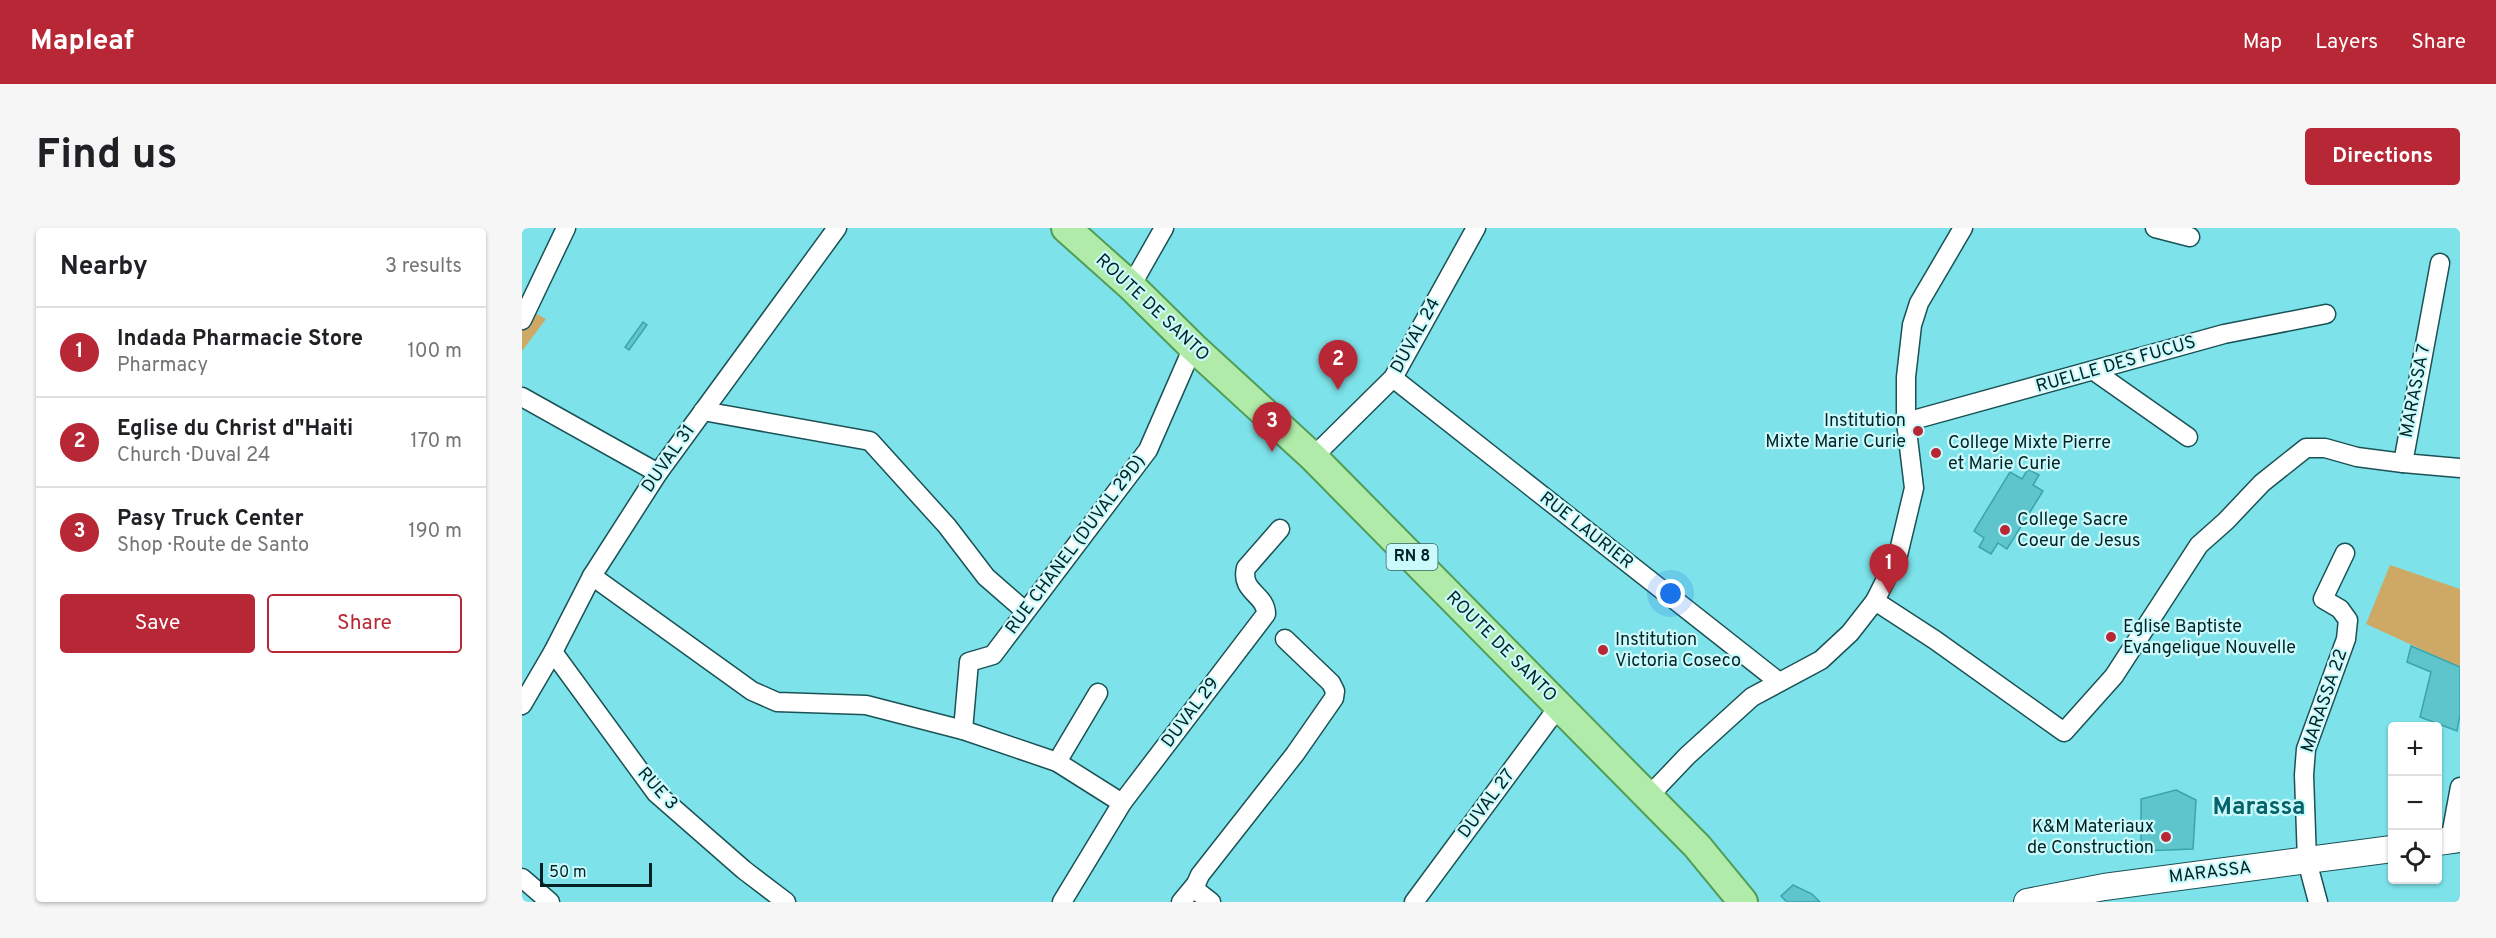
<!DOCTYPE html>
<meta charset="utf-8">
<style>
body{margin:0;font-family:Overpass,sans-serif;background:#f6f6f6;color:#202124}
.controls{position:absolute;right:18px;bottom:18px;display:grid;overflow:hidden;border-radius:6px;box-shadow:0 2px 4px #0004}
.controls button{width:54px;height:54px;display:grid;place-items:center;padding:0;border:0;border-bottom:2px solid #e0e0e0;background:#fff;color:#202124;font:30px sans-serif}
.scale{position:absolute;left:18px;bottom:15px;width:112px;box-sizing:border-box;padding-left:6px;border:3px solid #022325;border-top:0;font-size:16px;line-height:21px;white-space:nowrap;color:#022325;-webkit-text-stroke:4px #cbfafd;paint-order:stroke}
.you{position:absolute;left:1149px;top:366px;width:21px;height:21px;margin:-15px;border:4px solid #fff;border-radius:50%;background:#1a73e8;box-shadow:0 0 0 9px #1a73e833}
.badge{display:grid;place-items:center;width:39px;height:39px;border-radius:50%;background:#b82735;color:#fff;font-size:20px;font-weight:700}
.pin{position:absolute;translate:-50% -50px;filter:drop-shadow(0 2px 3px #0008)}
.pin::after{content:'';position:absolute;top:32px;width:21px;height:18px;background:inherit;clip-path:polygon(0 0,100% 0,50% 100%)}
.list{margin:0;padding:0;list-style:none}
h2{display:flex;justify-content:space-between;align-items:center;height:78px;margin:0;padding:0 24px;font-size:26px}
h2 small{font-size:20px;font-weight:400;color:#757577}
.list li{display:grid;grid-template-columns:39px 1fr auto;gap:18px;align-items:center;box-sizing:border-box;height:90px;padding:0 24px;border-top:2px solid #e0e0e0}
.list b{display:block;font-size:22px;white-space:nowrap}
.list p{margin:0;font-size:20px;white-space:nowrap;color:#757577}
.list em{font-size:20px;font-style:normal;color:#757577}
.actions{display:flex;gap:12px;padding:18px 24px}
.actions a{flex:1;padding:14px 0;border:2px solid #b82735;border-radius:6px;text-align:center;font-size:21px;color:#b82735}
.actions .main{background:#b82735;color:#fff}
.icon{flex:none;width:33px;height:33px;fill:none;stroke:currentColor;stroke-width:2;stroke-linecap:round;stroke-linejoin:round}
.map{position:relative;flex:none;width:1938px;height:674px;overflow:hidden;border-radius:6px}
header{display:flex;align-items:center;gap:36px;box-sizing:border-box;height:84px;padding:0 30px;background:#b82735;color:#fff}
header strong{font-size:28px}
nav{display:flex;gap:33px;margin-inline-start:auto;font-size:21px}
.intro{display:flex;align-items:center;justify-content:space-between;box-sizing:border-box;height:144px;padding:0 36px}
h1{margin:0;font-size:42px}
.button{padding:15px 27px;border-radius:6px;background:#b82735;color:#fff;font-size:21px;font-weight:700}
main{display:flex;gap:36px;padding:0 36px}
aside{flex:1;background:#fff;border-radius:6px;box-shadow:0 2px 4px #0004}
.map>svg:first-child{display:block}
.green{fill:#cea965}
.building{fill:#5fc5cd;stroke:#3aa4ac;stroke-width:1.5}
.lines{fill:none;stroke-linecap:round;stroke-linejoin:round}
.minor-casing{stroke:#1a5256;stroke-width:21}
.secondary-casing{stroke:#1a5256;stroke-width:28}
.primary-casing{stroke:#519d56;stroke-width:32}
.minor{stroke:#fff;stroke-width:18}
.secondary{stroke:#fff;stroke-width:26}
.primary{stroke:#b0eba9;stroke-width:28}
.poi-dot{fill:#b82735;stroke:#cbfafd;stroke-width:2}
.labels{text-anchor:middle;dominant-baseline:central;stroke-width:4.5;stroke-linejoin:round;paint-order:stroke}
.shield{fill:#cbfafd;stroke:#3e6466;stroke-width:1.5}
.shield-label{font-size:16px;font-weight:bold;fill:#022325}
.street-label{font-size:18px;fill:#022325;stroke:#cbfafd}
.poi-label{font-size:18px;fill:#022325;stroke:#cbfafd;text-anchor:start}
.district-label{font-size:24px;font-weight:bold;fill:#046369;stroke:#cbfafd}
</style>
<header>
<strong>Mapleaf</strong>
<nav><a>Map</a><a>Layers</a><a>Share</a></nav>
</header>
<div class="intro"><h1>Find us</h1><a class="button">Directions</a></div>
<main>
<aside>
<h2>Nearby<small>3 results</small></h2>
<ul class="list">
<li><span class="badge">1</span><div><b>Indada Pharmacie Store</b><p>Pharmacy</p></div><em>100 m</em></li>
<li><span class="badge">2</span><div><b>Eglise du Christ d&quot;Haiti</b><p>Church · Duval 24</p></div><em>170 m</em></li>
<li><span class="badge">3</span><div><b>Pasy Truck Center</b><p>Shop · Route de Santo</p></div><em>190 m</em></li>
</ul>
<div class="actions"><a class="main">Save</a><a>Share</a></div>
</aside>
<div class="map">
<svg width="1938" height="674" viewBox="0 0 1938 674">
<rect width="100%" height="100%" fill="#7de2e9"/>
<!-- green -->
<g class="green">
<path d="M9,83l15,8 -24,32v-23z"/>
<path d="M1868,337l70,24v78l-94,-43z"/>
</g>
<!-- building -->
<g class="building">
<path d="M121,94l4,3 -18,25 -4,-3z"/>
<path d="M1506,241l11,6 -6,10 10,6 -36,58 -9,-6 -7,11 -12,-7 5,-9 -10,-7 36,-59 12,7z"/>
<path d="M1889,418l49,21v48l-3,16 -37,-14 11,-45 -24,-10z"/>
<path d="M1654,562l20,10 -3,49 -52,2v-52z"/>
<path d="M1271,657l19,9 8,8h-33l-6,-6z"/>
</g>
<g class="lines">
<defs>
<g id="minor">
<path d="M1633,0l35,9"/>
<path d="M1918,35l-37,200 57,5"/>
<path d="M609,58l33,-58"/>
<path d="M0,92l44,-92"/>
<path d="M1572,143l94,66"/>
<path d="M871,150l386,304"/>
<path d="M0,169l136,76"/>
<path d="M181,183l167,30 77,85 39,51 39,34"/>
<path d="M1384,194l318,-88 102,-20"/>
<path d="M791,229l80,-79 83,-150"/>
<path d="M70,348l160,115 25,11 89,3 97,25 94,32 65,41"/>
<path d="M1353,373l60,39 129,92 50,-56 85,-131 27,-24 36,-38 44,-35h19l32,9 46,6"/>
<path d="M31,424l103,141 88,77 42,32"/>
<path d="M0,477l31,-53 39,-76 66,-103 179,-245"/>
<path d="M441,502l6,-68 24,-7 155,-205 45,-103"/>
<path d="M535,534l41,-69"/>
<path d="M1126,569l39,-41 65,-59 69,-37 29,-27 25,-32 23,-46 16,-67 -8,-66v-45l6,-52 7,-22 44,-75"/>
<path d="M1928,613l10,-54"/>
<path d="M0,650l28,24"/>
<path d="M540,674l60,-99 144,-189c0,-20 -26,-22 -20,-46l34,-39"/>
<path d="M659,674l15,-18"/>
<path d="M689,674l-14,-11 -1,-7 4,-9 95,-121 39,-56 1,-7 -4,-8 -46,-44"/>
<path d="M892,674l145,-196"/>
<path d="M1796,674l-11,-41 -3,-86 2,-26 40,-110 2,-19 -8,-11 -17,-10 22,-46"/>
</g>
<g id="secondary">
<path d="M1916,614l22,-3"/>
<path d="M1505,674l77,-15 288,-38"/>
</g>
<path id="primary" d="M544,0l65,58 62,61 120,110 384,389 46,56"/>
</defs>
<!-- minor casing -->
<use href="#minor" class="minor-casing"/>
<!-- secondary casing -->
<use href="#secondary" class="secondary-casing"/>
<!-- primary casing -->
<use href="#primary" class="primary-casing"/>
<!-- minor -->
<use href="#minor" class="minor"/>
<!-- secondary -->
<use href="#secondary" class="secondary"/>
<!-- primary -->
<use href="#primary" class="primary"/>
</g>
<!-- markers -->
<g class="poi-dot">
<circle cx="1396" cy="203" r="6"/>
<circle cx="1414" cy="225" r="6"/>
<circle cx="1483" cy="302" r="6"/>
<circle cx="1589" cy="409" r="6"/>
<circle cx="1081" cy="422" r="6"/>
<circle cx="1644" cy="609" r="6"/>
</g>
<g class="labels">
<!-- shield labels -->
<rect class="shield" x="864.5" y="316" width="51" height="26" rx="4.5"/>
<g class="shield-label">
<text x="890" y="329">RN 8</text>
</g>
<!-- street labels -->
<g class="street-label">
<text transform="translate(630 80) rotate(43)">ROUTE DE SANTO</text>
<text transform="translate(894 108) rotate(-61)">DUVAL 24</text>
<text transform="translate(1594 137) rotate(-16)">RUELLE DES FUCUS</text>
<text transform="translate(1894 163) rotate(-79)">MARASSA 7</text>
<text transform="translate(147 231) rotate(-55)">DUVAL 31</text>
<text transform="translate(1064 303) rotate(38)">RUE LAURIER</text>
<text transform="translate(554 317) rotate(-53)">RUE CHANEL (DUVAL 29D)</text>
<text transform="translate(979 419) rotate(45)">ROUTE DE SANTO</text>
<text transform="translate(1803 473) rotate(-71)">MARASSA 22</text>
<text transform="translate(669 485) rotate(-53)">DUVAL 29</text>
<text transform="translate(135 561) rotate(48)">RUE 3</text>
<text transform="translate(965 576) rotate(-53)">DUVAL 27</text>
<text transform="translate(1688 645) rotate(-7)">MARASSA</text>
</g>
<!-- poi labels -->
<g class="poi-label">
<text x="1384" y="193" text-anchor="end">Institution<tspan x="1384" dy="21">Mixte Marie Curie</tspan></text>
<text x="1426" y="215">College Mixte Pierre<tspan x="1426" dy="21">et Marie Curie</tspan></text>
<text x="1495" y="292">College Sacre<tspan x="1495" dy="21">Coeur de Jesus</tspan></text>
<text x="1601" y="399">Eglise Baptiste<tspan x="1601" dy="21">Evangelique Nouvelle</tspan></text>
<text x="1093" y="412">Institution<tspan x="1093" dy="21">Victoria Coseco</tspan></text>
<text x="1632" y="599" text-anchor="end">K&amp;M Materiaux<tspan x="1632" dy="21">de Construction</tspan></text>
</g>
<!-- district labels -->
<g class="district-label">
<text x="1737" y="580">Marassa</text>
</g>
</g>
</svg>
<div class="controls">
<button>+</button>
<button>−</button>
<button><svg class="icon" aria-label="locate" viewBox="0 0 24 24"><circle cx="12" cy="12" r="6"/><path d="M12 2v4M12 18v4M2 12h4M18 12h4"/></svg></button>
</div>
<div class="scale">50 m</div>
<div class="you"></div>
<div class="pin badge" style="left:1367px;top:366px">1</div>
<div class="pin badge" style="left:816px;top:162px">2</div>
<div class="pin badge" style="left:750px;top:224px">3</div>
</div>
</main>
